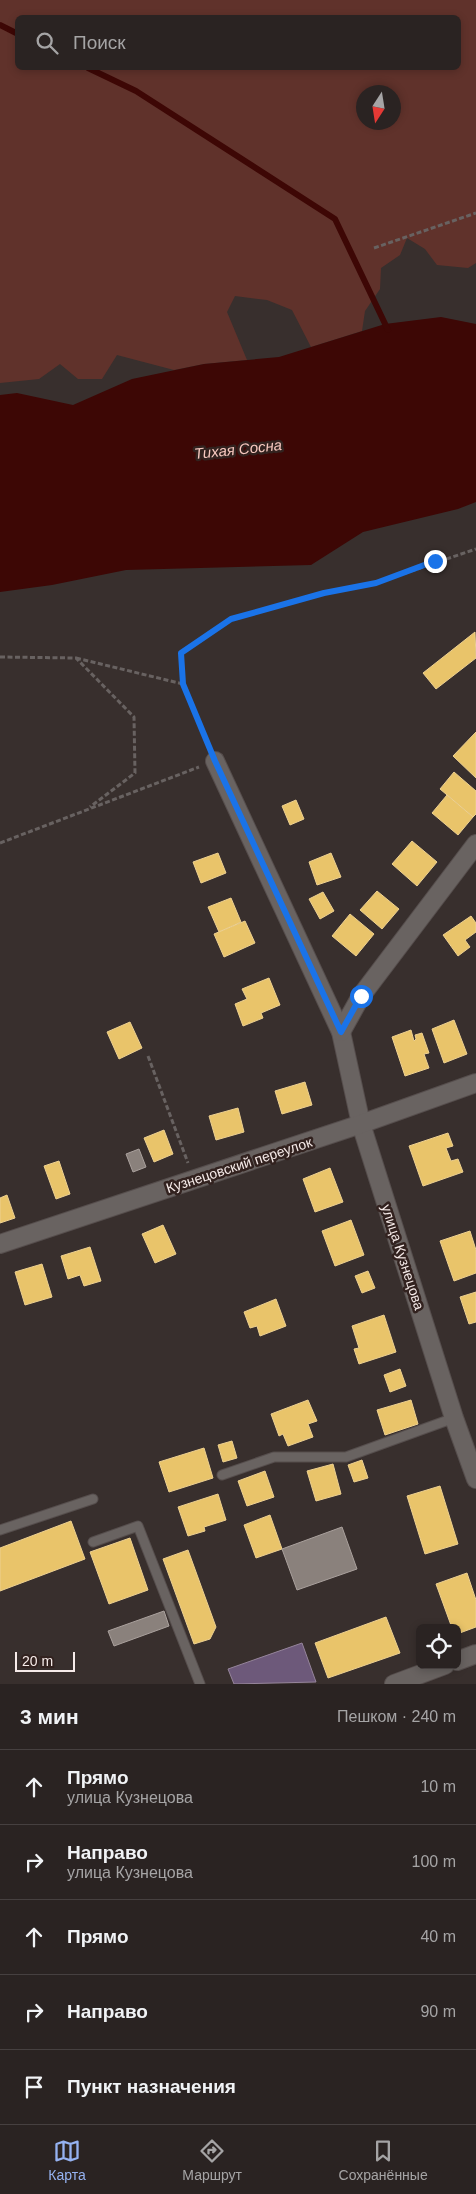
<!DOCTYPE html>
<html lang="ru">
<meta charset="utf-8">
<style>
body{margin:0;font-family:Helvetica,sans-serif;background:#322b2a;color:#f1f3f6}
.controls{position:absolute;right:15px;bottom:15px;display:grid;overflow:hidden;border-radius:8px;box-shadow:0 2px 8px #0003}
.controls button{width:45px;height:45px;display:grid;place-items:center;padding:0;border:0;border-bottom:1px solid #464040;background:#2a2322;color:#f1f3f6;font:25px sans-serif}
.compass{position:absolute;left:356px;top:85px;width:45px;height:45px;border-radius:50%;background:#2a2322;box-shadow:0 2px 8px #0003;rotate:192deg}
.scale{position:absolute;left:15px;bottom:12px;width:60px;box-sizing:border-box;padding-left:5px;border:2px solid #f6ebe9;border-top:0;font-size:14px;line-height:18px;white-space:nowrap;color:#f6ebe9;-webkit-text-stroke:4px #32221f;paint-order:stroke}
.stop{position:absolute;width:15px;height:15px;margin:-11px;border:4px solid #1a73e8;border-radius:50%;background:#fff}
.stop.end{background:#1a73e8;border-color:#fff;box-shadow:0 1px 5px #0008}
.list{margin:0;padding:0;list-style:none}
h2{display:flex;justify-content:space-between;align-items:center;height:65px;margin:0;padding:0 20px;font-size:21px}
h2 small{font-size:16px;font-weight:400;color:#a5a4a5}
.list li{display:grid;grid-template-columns:32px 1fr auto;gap:15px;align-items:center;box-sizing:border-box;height:75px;padding:0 20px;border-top:1px solid #464040}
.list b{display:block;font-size:19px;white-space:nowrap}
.list p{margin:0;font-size:16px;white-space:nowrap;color:#a5a4a5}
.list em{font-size:16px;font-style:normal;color:#a5a4a5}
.icon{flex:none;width:28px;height:28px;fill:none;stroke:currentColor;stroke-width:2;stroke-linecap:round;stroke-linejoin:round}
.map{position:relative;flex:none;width:476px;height:1684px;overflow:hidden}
.search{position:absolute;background:#2a2322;box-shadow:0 2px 8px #0003;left:15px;right:15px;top:15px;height:55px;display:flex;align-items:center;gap:12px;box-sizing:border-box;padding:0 18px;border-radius:8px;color:#a5a4a5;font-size:19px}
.sheet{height:440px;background:#2a2322}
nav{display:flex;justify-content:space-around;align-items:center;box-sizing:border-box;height:70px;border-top:1px solid #464040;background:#2a2322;font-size:14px;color:#a5a4a5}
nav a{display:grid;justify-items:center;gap:2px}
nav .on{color:#95b2f1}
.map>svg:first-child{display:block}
.green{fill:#60322b;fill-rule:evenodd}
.water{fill:#3d0705}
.homes{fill:#e9c46a;stroke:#edd090}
.offices{fill:#6d597a;stroke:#96859b}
.industry{fill:#8a817c;stroke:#aaa19d}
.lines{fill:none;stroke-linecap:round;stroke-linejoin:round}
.stream{stroke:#3d0705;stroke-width:6}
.service-casing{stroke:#564e4d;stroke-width:11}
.minor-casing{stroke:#564e4d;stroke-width:20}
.path{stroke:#686261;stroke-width:3;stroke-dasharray:5 2.5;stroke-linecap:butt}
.service{stroke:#696361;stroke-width:9}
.minor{stroke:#696361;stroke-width:18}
.route{stroke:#1a73e8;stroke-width:6}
.labels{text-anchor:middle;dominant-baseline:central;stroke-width:5;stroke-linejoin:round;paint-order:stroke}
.street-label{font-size:14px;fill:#f6ebe9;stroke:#32221f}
.water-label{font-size:15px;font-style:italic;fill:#f7c8bf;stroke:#32221f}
</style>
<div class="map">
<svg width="476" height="1684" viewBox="0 0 476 1684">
<rect width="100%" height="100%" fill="#382f2d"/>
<!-- green -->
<path class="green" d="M0,0h476v263l-8,5 -31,-3 -12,-16 -18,-11 -7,17 -19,13 -1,21 -15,22 -3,20 -51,16 -19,-37 -25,-10 -32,-4 -8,16 20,48 -43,4 -30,6 -57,-15 -15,24h-24l-18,-15 -21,15 -39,4zM18,18h440v50h-440zM364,92h30v30h-30z"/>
<!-- water -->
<path class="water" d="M441,317l35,7v178l-18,7 -95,23 -52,33 -185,5 -74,15 -52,7v-197l17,-2 56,12 59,-26 72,-15 75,-7 106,-33z"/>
<!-- homes -->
<g class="homes">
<path d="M475,632l1,26 -40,31 -13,-16z"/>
<path d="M476,732v46l-23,-22z"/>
<path d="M454,772l22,19v23l-3,3 -33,-28z"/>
<path d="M447,795l26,22 -15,18 -26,-22z"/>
<path d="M296,800l8,19 -14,6 -8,-19z"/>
<path d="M412,841l25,21 -20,24 -25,-22z"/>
<path d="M218,853l8,20 -25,10 -8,-21z"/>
<path d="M331,853l10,24 -24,8 -8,-23z"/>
<path d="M377,891l22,18 -17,20 -22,-19z"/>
<path d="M323,892l11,19 -14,8 -11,-20z"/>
<path d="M231,898l10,24 -22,10 -11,-25z"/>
<path d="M350,914l24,20 -18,22 -24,-20z"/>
<path d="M471,916l5,7v9l-11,8 5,7 -12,9 -15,-21z"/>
<path d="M245,921l10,22 -31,14 -10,-23z"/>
<path d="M269,978l11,27 -19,8 2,5 -20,8 -8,-22 12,-5 -5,-10z"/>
<path d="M454,1020l13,34 -23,9 -12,-34z"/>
<path d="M130,1022l12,26 -23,11 -12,-27z"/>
<path d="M411,1030l3,11 2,-2 -1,-4 7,-2 7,20 -5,1 5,14 -24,8 -13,-39z"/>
<path d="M305,1082l7,23 -30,9 -7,-23z"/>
<path d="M238,1108l6,24 -28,8 -7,-24z"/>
<path d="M164,1130l9,24 -19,8 -10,-24z"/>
<path d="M448,1133l5,13 -7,2 5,13 7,-2 5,13 -40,14 -14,-40z"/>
<path d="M59,1161l11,33 -14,5 -12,-33z"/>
<path d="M330,1168l13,34 -28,10 -12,-33z"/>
<path d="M7,1195l8,23 -15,5v-25z"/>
<path d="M351,1220l13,35 -29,11 -13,-35z"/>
<path d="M163,1225l13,29 -21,9 -13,-29z"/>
<path d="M470,1231l6,19v23l-22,8 -14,-40z"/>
<path d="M90,1247l11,34 -17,5 -4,-11 -12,4 -7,-23z"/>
<path d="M42,1264l10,33 -27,8 -10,-33z"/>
<path d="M368,1271l7,17 -13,5 -7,-17z"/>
<path d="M476,1292v30l-7,2 -9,-27z"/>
<path d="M276,1299l10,27 -26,10 -3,-10 -7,2 -6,-16z"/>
<path d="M384,1315l12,37 -37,12 -5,-15 5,-1 -7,-22z"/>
<path d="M400,1369l6,17 -16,6 -6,-17z"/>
<path d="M308,1400l9,21 -9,3 5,13 -25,9 -5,-12 -4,2 -8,-22z"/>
<path d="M411,1400l7,24 -33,11 -8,-25z"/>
<path d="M232,1441l5,17 -14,4 -5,-17z"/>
<path d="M204,1448l9,30 -44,14 -10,-30z"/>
<path d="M362,1460l6,18 -14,4 -6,-17z"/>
<path d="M333,1464l8,30 -25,7 -9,-30z"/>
<path d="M265,1471l9,26 -27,9 -9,-25z"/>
<path d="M440,1486l18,58 -33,10 -18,-58z"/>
<path d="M218,1494l8,26 -22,7 1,4 -17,5 -10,-29z"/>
<path d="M270,1515l12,34 -26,9 -12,-33z"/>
<path d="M71,1521l14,38 -85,32v-43z"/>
<path d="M130,1538l18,52 -39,14 -19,-52z"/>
<path d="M188,1550l28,77 -6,12 -16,5 -31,-85z"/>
<path d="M467,1573l9,27v27l-19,7v-6h-5l-16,-44z"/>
<path d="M386,1617l14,36 -72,25 -13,-35z"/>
</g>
<!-- offices -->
<path class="offices" d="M302,1643l14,39 -82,2 -6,-15z"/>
<!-- industry -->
<g class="industry">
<path d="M139,1149l7,18 -13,5 -7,-18z"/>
<path d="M342,1527l15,42 -60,21 -15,-41z"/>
<path d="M164,1611l5,15 -55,20 -6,-15z"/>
</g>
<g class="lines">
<!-- stream -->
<g class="stream">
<path d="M0,25l18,9"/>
<path d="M88,68l48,23 199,128 53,111"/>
</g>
<defs>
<g id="service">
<path d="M222,1475l52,-18h72l108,-39"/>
<path d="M0,1530l93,-31"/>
<path d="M93,1542l45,-16 62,158"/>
</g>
<g id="minor">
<path d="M215,761l126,271 20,92 93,294 22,61"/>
<path d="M341,1032l20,-36 115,-152"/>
<path d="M0,1244l361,-120 115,-41"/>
<path d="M457,1661l19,-7"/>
<path d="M394,1684l51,-19"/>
</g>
</defs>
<!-- service casing -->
<use href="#service" class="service-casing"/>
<!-- minor casing -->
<use href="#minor" class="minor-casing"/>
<!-- path -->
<g class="path">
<path d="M374,248l102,-35"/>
<path d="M0,657l76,1 58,59 1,56 -45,34"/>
<path d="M76,658l107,26"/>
<path d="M209,746l-26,-62 -2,-31 50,-34 93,-26 52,-10 100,-34"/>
<path d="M0,843l199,-76"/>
<path d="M148,1056l40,107"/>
</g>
<!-- service -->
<use href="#service" class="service"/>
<!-- minor -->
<use href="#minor" class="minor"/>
</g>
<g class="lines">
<!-- route -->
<path class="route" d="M361,996l-20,36 -126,-271 -32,-77 -2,-31 50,-34 93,-26 52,-10 59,-22"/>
</g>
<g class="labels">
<!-- street labels -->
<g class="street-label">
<text transform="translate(239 1165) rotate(-18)">Кузнецовский переулок</text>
<text transform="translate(403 1257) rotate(72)">улица Кузнецова</text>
</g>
<!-- water labels -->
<g class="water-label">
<text transform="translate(238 449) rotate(-6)">Тихая Сосна</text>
</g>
</g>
</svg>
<div class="controls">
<button><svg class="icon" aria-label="locate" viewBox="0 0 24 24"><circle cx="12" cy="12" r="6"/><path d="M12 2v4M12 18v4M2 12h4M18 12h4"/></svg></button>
</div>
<svg class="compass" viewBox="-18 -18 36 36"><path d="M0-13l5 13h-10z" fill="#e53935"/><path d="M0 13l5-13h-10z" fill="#a5a4a5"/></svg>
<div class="scale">20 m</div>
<div class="stop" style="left:361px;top:996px"></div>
<div class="stop end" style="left:435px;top:561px"></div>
<div class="search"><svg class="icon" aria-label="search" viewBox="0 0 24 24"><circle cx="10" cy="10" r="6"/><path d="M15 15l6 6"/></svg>Поиск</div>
</div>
<section class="sheet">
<h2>3 мин<small>Пешком · 240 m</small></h2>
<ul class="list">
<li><svg class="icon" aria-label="ahead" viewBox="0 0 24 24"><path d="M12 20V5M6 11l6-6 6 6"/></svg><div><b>Прямо</b><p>улица Кузнецова</p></div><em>10 m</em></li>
<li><svg class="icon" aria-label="right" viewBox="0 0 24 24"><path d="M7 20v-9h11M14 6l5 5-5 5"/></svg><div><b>Направо</b><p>улица Кузнецова</p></div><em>100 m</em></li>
<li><svg class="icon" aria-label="ahead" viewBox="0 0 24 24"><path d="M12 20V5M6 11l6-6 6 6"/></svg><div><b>Прямо</b></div><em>40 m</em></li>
<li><svg class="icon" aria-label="right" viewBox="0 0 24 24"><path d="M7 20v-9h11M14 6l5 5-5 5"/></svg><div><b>Направо</b></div><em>90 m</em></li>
<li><svg class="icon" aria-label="arrive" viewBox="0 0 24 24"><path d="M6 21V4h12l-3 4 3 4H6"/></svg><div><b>Пункт назначения</b></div></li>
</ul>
</section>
<nav>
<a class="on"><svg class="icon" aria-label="map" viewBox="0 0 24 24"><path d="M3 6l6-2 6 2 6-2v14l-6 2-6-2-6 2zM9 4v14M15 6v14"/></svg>Карта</a>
<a><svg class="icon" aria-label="directions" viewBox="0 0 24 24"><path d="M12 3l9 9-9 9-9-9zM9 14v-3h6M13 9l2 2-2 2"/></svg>Маршрут</a>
<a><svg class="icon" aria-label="saved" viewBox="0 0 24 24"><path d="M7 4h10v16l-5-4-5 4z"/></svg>Сохранённые</a>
</nav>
